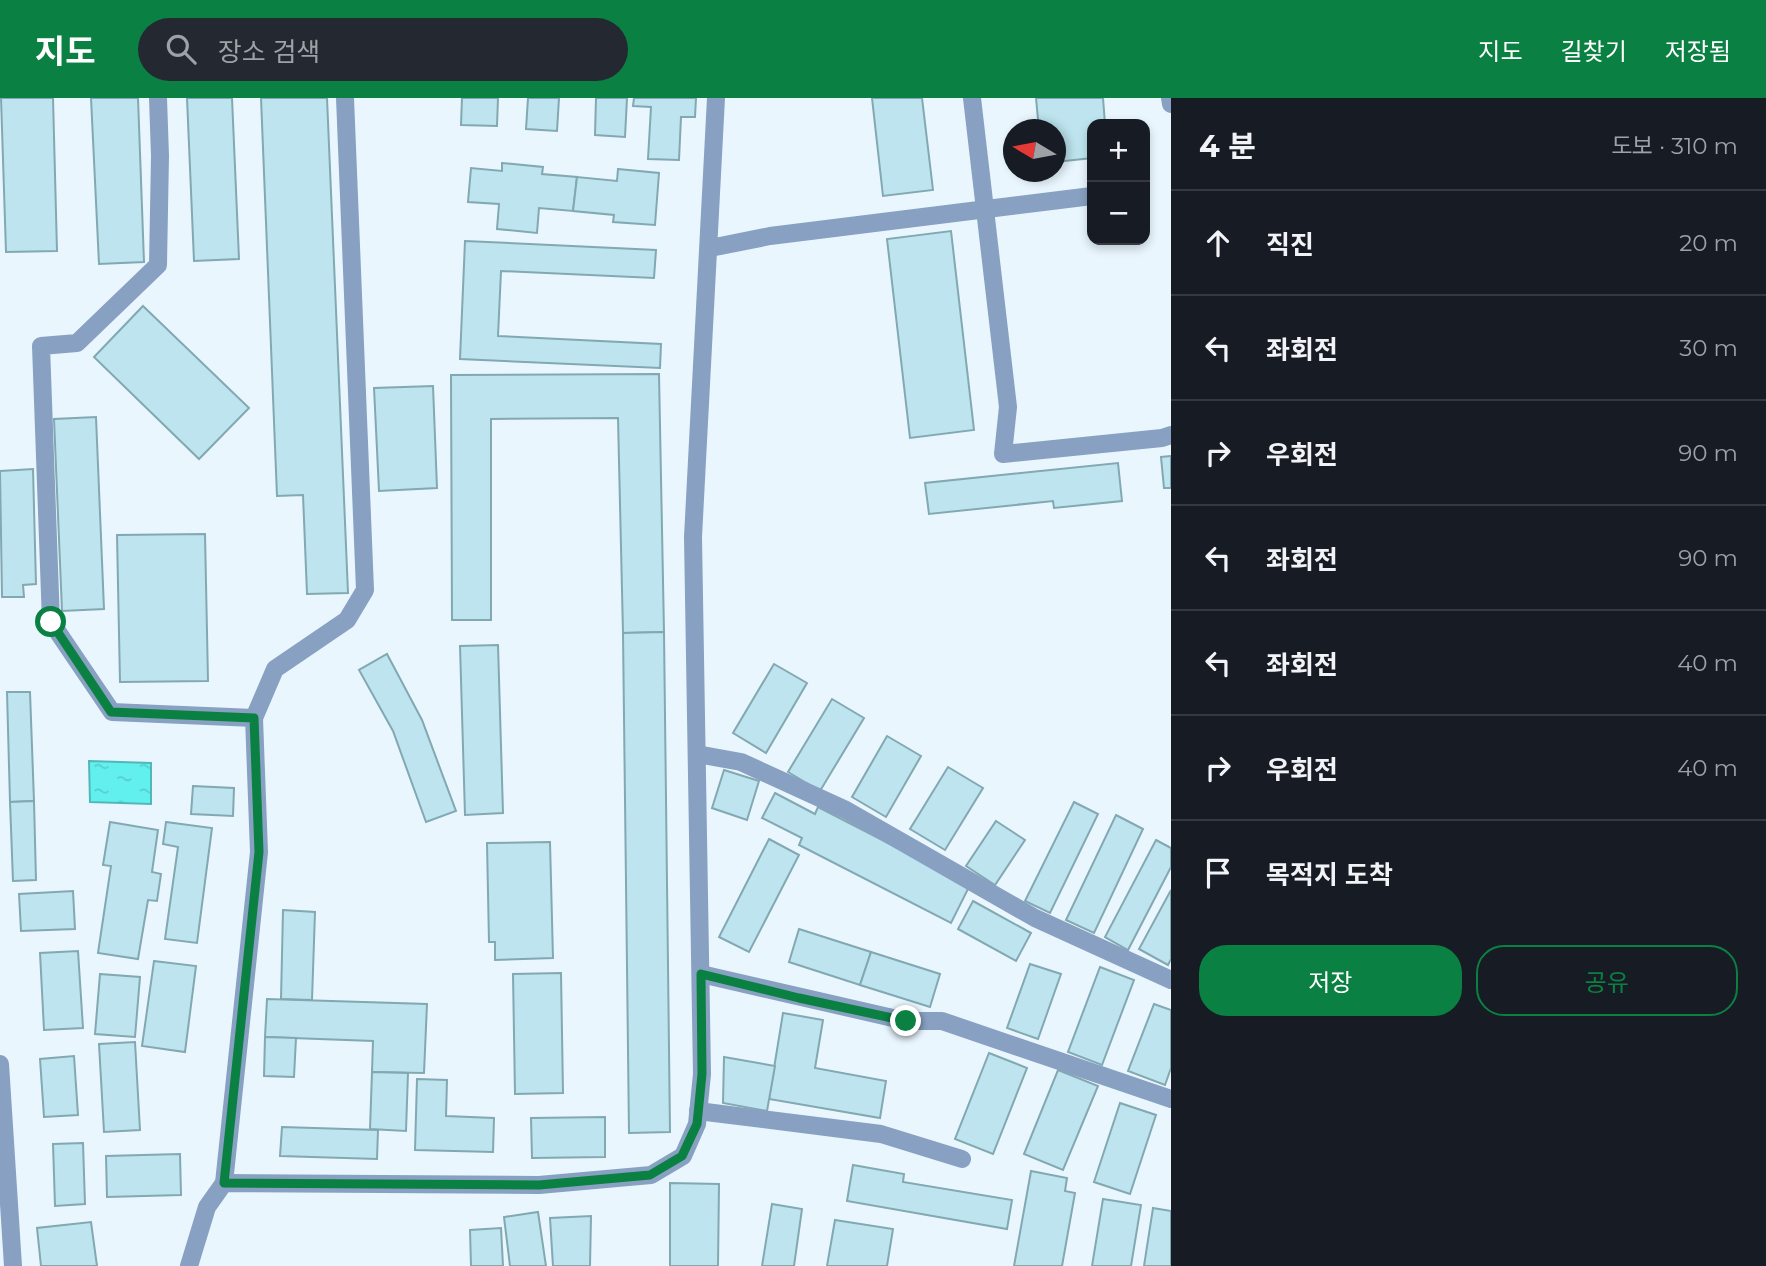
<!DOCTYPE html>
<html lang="ko">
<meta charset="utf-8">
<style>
body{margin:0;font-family:Montserrat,"Noto Sans KR",sans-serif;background:#242831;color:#f1f3f6}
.controls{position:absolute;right:21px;top:21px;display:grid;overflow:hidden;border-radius:14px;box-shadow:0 4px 10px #0003}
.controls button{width:63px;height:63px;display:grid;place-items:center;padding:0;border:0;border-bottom:2px solid #363941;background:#171b24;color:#f1f3f6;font:35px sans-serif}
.compass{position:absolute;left:1003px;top:21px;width:63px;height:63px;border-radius:50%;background:#171b24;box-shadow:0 4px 10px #0003;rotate:280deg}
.stop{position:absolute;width:21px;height:21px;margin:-16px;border:5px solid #0b8043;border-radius:50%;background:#fff}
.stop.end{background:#0b8043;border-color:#fff;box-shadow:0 2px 7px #0008}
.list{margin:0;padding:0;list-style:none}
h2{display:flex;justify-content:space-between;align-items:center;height:91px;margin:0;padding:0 28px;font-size:30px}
h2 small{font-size:23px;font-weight:400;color:#9ea1a6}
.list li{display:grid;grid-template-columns:46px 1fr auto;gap:21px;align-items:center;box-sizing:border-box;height:105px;padding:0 28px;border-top:2px solid #363941}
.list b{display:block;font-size:26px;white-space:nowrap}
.list em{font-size:23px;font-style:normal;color:#9ea1a6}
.actions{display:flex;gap:14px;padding:21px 28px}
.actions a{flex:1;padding:16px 0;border:2px solid #0b8043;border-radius:28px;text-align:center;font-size:24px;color:#0b8043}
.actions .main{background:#0b8043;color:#fff}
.icon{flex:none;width:38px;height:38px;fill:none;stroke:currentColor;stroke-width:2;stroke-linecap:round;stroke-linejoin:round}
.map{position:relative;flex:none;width:1171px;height:1168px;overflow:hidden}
header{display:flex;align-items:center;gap:42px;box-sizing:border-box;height:98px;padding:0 35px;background:#0b8043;color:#fff}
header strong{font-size:33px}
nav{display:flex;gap:38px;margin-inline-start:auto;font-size:24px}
.search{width:490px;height:63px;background:#242831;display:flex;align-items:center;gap:18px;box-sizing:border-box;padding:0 24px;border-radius:38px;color:#9ea1a6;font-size:26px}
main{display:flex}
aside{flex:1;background:#171b24}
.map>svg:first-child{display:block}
.water{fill:url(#water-ripples);stroke:#51b8b9;stroke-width:2}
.building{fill:#bee5ef;stroke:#82a8b2;stroke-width:2}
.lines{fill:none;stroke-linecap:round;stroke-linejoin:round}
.minor{stroke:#88a0c1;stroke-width:18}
.route{stroke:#0b8043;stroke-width:9}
</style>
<header>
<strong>지도</strong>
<div class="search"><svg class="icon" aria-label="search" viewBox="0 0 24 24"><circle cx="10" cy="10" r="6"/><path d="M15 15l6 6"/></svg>장소 검색</div>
<nav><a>지도</a><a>길찾기</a><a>저장됨</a></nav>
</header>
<main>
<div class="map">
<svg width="1171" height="1168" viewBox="0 0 1171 1168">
<defs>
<pattern id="water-ripples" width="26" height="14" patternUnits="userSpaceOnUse" patternTransform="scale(1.75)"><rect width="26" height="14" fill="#62f0ee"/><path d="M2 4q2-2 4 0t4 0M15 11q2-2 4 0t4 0" fill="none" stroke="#55cecd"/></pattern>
</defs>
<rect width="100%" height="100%" fill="#e9f6fe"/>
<!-- water -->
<path class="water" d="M89,663l62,2v41l-61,-2z"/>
<!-- building -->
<g class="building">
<path d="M1,0h52l4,153 -51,1z"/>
<path d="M91,0h47l6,164 -45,2z"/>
<path d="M187,0h45l7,161 -45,2z"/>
<path d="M261,0h66l21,495 -41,1 -4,-99 -26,1z"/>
<path d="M462,0h36l-1,28 -36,-1z"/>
<path d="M528,0h31l-2,33 -31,-2z"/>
<path d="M596,0h31l-2,39 -30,-2z"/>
<path d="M634,0h62l-1,19h-14l-2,43 -31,-1 3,-52 -18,-1z"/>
<path d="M872,0h50l11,92 -50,6z"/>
<path d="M1036,0h67l2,26h-13v34l-36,4v-32h-17z"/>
<path d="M502,65l41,4 -1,7 35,3 -4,34 -34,-3 -2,25 -40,-4 2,-25 -31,-2 3,-34 31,3z"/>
<path d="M618,71l41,4 -4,52 -42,-3 1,-7 -41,-4 4,-34 40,4z"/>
<path d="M951,133l23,199 -64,8 -23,-199z"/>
<path d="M465,143l191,9 -2,28 -153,-7 -3,65 163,8 -1,24 -200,-9z"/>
<path d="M143,208l106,102 -50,51 -105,-102z"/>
<path d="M659,276l5,258 -41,1 -5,-215 -127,1v201h-39l-1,-245z"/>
<path d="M433,288l4,102 -58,3 -5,-103z"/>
<path d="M96,319l8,192 -42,2 -8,-192z"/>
<path d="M1171,358v32h-7l-3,-31z"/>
<path d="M1118,365l4,38 -68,7 -1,-7 -124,13 -4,-31z"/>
<path d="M33,371l3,115 -13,1 1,12h-22l-2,-126z"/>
<path d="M205,436l3,147 -88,1 -3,-147z"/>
<path d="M664,534l6,500 -41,1 -6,-500z"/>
<path d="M498,547l5,168 -38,2 -5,-169z"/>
<path d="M387,556l35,66 34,91 -30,11 -33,-91 -34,-61z"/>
<path d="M774,566l33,19 -41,70 -33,-20z"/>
<path d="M7,594h23l4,109 -24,1z"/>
<path d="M832,601l32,19 -44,73 -32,-19z"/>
<path d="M887,638l34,20 -35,61 -34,-20z"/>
<path d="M948,669l35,21 -38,62 -35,-21z"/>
<path d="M724,672l35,11 -12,39 -35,-12z"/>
<path d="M193,688l41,2 -1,28 -42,-2z"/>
<path d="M775,695l40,21 3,-7 152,78 -19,38 -152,-78 3,-7 -40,-20z"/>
<path d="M34,703l2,79 -23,1 -3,-79z"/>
<path d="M1074,704l24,12 -48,99 -25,-12z"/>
<path d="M1116,717l27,14 -49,104 -28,-13z"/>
<path d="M996,723l29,19 -30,45 -29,-19z"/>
<path d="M110,724l48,8 -6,42 9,2 -4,27 -9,-1 -10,59 -40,-6 13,-87 -8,-1z"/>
<path d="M166,724l46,6 -15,115 -32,-4 13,-92 -15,-3z"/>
<path d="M769,741l30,16 -50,97 -30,-15z"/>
<path d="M1156,742l15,8v19l-43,83 -23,-13z"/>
<path d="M550,744l3,116 -58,2v-18h-6l-2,-99z"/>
<path d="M1171,792v69l-3,6 -29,-16z"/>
<path d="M73,793l2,38 -54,2 -2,-37z"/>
<path d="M973,803l58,32 -15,28 -58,-32z"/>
<path d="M283,812l32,2 -3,88 -31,-1z"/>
<path d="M799,831l72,23 -11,33 -71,-23z"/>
<path d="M78,853l5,77 -39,2 -4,-77z"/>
<path d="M871,854l69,22 -10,33 -70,-22z"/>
<path d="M154,863l42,5 -11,86 -43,-6z"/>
<path d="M1030,866l31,10 -23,65 -31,-11z"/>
<path d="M1100,869l34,13 -32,85 -34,-13z"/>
<path d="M561,875l2,120 -48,1 -2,-120z"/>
<path d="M100,876l40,3 -5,60 -40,-3z"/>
<path d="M267,901l160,5 -3,69 -52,-1 1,-31 -108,-4z"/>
<path d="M1154,906l17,6v58l-6,17 -37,-14z"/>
<path d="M783,915l40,7 -8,48 71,13 -6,37 -111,-19z"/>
<path d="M265,939l31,1 -2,39 -30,-1z"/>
<path d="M135,944l5,88 -36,2 -5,-88z"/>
<path d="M989,955l38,15 -34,86 -38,-15z"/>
<path d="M74,958l4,59 -34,2 -4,-58z"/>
<path d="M724,959l51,9 -8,45 -44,-8z"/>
<path d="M1058,972l40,16 -35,84 -39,-16z"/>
<path d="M372,974l36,1 -2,58 -36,-2z"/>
<path d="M417,981l30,1 -1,36 48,2 -1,34 -78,-2z"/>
<path d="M1120,1005l36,12 -26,79 -36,-12z"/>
<path d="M605,1019v40l-73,1 -1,-40z"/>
<path d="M282,1029l96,3 -1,29 -97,-3z"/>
<path d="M83,1045l2,61 -30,2 -2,-62z"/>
<path d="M180,1056l1,41 -74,2 -1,-41z"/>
<path d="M853,1067l51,9 -1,8 109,18 -5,29 -160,-28z"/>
<path d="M1031,1073l36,7 -2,13 10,2 -13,73h-48z"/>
<path d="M670,1085l49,1 -1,82h-48z"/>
<path d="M1103,1101l38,6 -10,61h-39z"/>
<path d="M772,1106l30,5 -8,57h-32z"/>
<path d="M1153,1110l18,3v55h-27z"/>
<path d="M538,1114l8,54h-36l-6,-49z"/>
<path d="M591,1118l-1,50h-37l-3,-48z"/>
<path d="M835,1122l58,9 -6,37h-60z"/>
<path d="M91,1124l6,44h-56l-4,-38z"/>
<path d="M501,1130l2,38h-32l-1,-36z"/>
</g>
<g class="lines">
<!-- minor -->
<g class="minor">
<path d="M158,0l2,58 -2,109 -81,78 -36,3 10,276 61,90 142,6 5,134 -35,331"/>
<path d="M972,0l36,309 -5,47 159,-16 9,-3"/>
<path d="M1170,0l1,6"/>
<path d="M710,150l60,-12 322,-40"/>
<path d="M254,620l21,-49 72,-49 18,-30 -20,-492"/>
<path d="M697,656l44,8 105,48 189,108 136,62"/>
<path d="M701,876l205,47h36l229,78"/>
<path d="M0,966l13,202"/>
<path d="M698,1013l183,23 81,25"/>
<path d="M189,1168l18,-59 17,-24 315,2 112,-10 32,-19 14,-32 5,-50 -9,-537 23,-439"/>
</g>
</g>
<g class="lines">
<!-- route -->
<path class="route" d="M51,524l60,90 143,6 5,134 -35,331 315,2 111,-10 32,-19 15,-32 5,-50 -1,-100 98,24 107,23"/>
</g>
</svg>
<div class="controls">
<button>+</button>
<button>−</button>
</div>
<svg class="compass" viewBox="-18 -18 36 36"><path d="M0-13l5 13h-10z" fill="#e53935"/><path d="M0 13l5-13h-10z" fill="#9ea1a6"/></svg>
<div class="stop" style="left:51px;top:524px"></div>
<div class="stop end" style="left:906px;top:923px"></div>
</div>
<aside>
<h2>4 분<small>도보 · 310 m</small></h2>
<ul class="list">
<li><svg class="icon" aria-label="ahead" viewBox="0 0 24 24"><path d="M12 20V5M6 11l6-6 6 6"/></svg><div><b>직진</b></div><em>20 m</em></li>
<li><svg class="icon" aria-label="left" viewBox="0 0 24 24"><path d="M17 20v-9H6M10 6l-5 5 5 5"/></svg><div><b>좌회전</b></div><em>30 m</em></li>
<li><svg class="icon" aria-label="right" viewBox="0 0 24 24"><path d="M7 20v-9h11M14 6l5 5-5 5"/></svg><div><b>우회전</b></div><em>90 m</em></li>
<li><svg class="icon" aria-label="left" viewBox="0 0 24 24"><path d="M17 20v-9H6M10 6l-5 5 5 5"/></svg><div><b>좌회전</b></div><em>90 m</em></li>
<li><svg class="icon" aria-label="left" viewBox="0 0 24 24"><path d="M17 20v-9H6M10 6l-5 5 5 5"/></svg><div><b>좌회전</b></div><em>40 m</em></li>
<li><svg class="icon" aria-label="right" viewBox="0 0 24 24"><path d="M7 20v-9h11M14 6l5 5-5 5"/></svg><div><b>우회전</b></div><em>40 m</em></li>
<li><svg class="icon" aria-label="arrive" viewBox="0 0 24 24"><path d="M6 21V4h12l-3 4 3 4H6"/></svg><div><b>목적지 도착</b></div></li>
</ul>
<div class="actions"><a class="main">저장</a><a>공유</a></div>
</aside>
</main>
